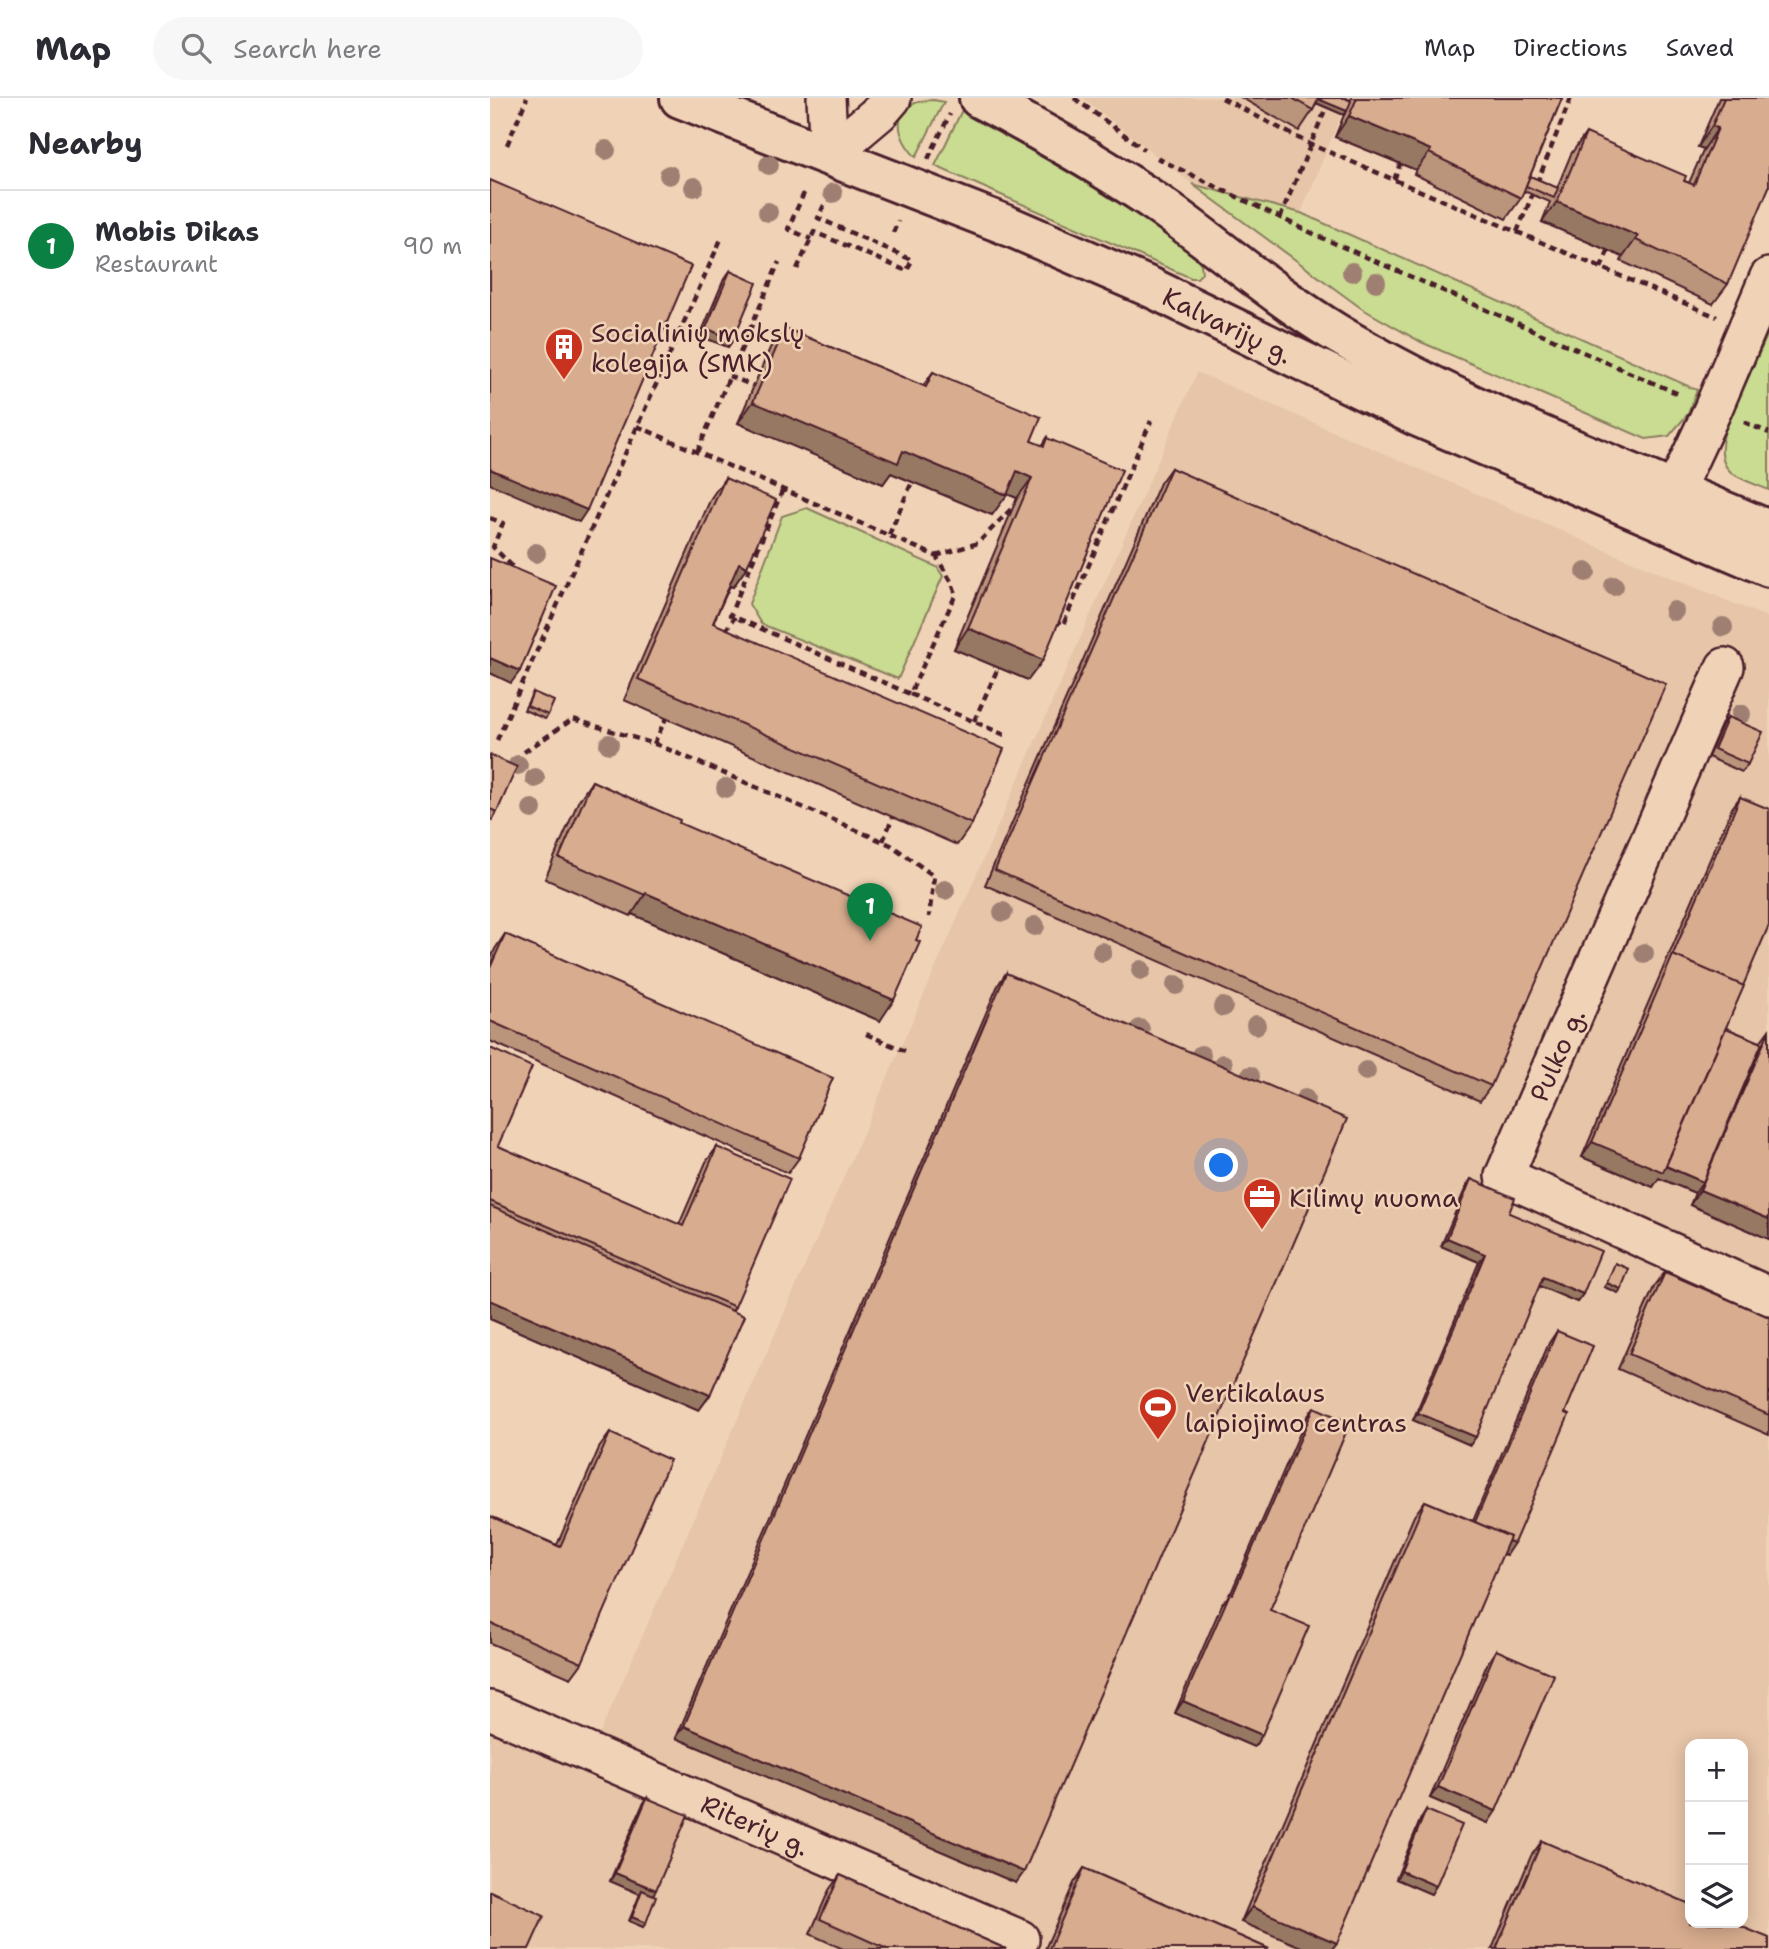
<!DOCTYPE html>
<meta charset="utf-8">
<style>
body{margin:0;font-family:"Shantell Sans",sans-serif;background:#f7f7f7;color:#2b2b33}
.controls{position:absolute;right:21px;bottom:21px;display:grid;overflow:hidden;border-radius:14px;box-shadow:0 4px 18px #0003}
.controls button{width:63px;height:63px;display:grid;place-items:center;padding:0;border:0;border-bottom:2px solid #e1e1e2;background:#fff;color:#2b2b33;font:35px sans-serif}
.you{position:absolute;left:732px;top:1068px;width:24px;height:24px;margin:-18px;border:5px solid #fff;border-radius:50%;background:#1a73e8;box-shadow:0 0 0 10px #1a73e833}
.badge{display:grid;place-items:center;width:46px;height:46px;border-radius:50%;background:#0b8043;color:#fff;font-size:23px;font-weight:700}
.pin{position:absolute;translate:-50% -58px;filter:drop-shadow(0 2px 4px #0008)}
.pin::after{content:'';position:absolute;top:37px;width:24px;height:21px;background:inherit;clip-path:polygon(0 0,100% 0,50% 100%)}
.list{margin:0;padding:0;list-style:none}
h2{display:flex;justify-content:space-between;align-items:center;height:91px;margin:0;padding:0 28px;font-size:30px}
h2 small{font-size:23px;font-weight:400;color:#7c7c81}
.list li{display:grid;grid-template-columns:46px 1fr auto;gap:21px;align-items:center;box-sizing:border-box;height:112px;padding:0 28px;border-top:2px solid #e1e1e2}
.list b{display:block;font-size:26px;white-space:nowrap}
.list p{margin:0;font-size:23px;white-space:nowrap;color:#7c7c81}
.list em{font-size:23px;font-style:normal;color:#7c7c81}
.icon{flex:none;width:38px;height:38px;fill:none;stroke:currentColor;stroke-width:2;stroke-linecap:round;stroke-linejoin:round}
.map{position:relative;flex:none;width:1279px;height:1851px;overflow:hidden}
header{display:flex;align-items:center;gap:42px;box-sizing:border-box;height:98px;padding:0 35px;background:#fff;border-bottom:2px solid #e1e1e2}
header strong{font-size:33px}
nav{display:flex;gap:38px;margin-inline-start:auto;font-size:24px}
.search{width:490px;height:63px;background:#f7f7f7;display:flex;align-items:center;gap:18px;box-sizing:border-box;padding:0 24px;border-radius:38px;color:#7c7c81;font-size:26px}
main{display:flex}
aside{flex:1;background:#fff}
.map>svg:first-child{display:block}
.built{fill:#e6c5a8;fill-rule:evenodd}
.green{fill:#c9dc91;stroke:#8a7e5e;stroke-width:2}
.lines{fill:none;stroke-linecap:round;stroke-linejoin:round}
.minor-casing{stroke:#4a1f2b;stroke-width:42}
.primary-casing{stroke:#4a1f2b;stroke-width:44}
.path{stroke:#4a1f2b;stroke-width:4.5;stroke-dasharray:7 5;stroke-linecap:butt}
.minor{stroke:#f0d3b7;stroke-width:37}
.primary{stroke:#f0d3b7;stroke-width:38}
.tree{fill:#9f7f72}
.wall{fill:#ba957b;stroke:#4a1f2b;stroke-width:2}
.shaded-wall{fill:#977964;stroke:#4a1f2b;stroke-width:2}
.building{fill:#d8ad8f;stroke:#4a1f2b;stroke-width:2}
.labels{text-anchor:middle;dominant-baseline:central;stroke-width:5;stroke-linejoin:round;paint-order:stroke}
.street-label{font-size:26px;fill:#4a1f2b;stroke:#f0d3b7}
.poi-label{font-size:26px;fill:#4a1f2b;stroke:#f0d3b7;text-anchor:start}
</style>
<header>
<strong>Map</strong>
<div class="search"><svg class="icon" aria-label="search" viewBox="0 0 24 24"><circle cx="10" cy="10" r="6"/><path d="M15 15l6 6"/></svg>Search here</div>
<nav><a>Map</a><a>Directions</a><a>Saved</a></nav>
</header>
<main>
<aside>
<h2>Nearby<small></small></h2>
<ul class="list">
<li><span class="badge">1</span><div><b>Mobis Dikas</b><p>Restaurant</p></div><em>90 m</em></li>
</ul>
</aside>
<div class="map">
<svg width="1279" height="1851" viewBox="0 0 1279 1851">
<rect width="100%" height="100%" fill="#f0d3b7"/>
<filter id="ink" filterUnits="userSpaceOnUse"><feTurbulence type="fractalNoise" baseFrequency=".0143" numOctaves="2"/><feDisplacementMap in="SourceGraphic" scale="14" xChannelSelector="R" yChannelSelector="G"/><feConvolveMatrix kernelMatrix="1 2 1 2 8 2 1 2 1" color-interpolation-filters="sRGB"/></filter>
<g filter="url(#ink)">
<!-- built -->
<g class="built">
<path d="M593,0h265l-47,115 -109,-29z"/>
<path d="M707,274l415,181 157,65v1331h-1279v-229l98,40zM1200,1646h53v179h-53z"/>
</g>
<!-- green -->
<g class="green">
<path d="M444,2l10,2 -28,55c-25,-25 -23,-57 18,-57z"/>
<path d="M472,12l179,105 49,35 11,14 1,9 -5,5h-6l-256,-112z"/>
<path d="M702,86l109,29 396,177 -9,24 -19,22 -23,3 -225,-97 -60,-34z"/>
<path d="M1279,233v159c-34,-14 -56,-17 -44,-60z"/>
<path d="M317,410l130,59 6,9 -45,103 -137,-55 -12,-20 33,-88z"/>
</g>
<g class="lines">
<defs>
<g id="minor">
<path d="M336,0l3,57"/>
<path d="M339,57l51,-43 12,-14"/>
<path d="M1185,392l38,-81 56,-132"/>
<path d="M1235,569l-221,509 265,120"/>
<path id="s1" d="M0,1612l530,229"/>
</g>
<g id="primary">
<path id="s2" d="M190,0l324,126 148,64 264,128 353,151"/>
<path d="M489,0c62,33 124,68 182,108 59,42 114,90 175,127 136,82 288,135 433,197"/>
</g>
</defs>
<!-- minor casing -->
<use href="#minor" class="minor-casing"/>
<!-- primary casing -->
<use href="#primary" class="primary-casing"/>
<!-- path -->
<g class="path">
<path d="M584,0l70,51"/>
<path d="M732,0l88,46 407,173"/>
<path d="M17,47l20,-47"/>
<path d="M667,60l161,78 363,159"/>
<path d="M438,61l22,-45"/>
<path d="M904,82l6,-16"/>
<path d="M1047,85l34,-85"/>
<path d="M314,95l-16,36 23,10"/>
<path d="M790,120l50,-120"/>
<path d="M1027,134l17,-41"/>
<path d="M403,135l5,-12"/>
<path d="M1111,170l7,-17"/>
<path d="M307,171l17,-37 93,39 5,-11 -94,-42 7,-15"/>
<path d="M239,278l25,10"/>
<path d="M1254,324l25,11"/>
<path d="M147,328l299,130 16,27 4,11 -46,100 -180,-79 53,-126"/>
<path d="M207,354l82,-190"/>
<path d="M0,420l13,5 -10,24 23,23"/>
<path d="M399,437l23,-53"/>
<path d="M446,458l42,-13 36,-37"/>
<path d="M564,523l9,4 88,-204"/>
<path d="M235,533l10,-14"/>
<path d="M420,596l95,41"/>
<path d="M484,623l24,-53"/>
<path d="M7,642l225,-503"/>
<path d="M164,646l12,-26"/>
<path d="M34,654l49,-33 85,26 233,100 43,31 -5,41"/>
<path d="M393,743l10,-24"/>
<path d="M376,936l39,17"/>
</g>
<!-- minor -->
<use href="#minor" class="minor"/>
<!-- primary -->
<use href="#primary" class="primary"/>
</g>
<!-- trees -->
<g class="tree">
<circle cx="116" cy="52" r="10"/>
<circle cx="279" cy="67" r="10"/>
<circle cx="179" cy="77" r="10"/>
<circle cx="204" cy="89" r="10"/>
<circle cx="343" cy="95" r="10"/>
<circle cx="278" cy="114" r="10"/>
<circle cx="862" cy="174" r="10"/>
<circle cx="886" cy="184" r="10"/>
<circle cx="46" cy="455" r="10"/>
<circle cx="1096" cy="474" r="10"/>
<circle cx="1124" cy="488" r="10"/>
<circle cx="1184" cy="513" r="10"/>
<circle cx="1233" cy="529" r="10"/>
<circle cx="1251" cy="616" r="10"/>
<circle cx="119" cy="646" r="10"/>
<circle cx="28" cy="667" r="10"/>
<circle cx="45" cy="680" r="10"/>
<circle cx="236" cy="690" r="10"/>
<circle cx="42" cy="711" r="10"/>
<circle cx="455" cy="792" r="10"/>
<circle cx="513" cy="814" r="10"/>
<circle cx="545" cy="828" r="10"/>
<circle cx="612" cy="854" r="10"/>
<circle cx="1154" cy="855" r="10"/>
<circle cx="651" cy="872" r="10"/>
<circle cx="686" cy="887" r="10"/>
<circle cx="733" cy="909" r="10"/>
<circle cx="766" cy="927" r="10"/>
<circle cx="650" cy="931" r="10"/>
<circle cx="711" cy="957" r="10"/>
<circle cx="733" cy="966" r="10"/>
<circle cx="876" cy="973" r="10"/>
<circle cx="760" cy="978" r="10"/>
<circle cx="815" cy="1001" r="10"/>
</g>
<!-- wall -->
<g class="wall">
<path d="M752,0h103l5,2 1,-2h211l-32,78 27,12 14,-34 15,-21 103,50 15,-34 -6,-2 21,-49h50l-41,186 -15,20 -92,-43 2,-4 -81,-35 8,-20 -26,-11 -3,7 -15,21 -92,-45 2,-4 -81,-33 9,-22 -28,-12 -3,7 -14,21z"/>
<path d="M240,173l3,69 -5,7 -28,-11 24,-57z"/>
<path d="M295,230l138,58 10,-14 98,69 11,5 5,-8 -4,222 -15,20 -74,-31 63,-151 -10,-4 -15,21 -101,-42 -8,11 -145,-61 32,-75z"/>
<path d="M681,370l320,618 -11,15 -495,-216 175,-402z"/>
<path d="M235,380l22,89 -14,20 -3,-1 -17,37 259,201 -15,21 -333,-145 87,-202z"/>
<path d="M43,594l15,23 -3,4 -21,-9z"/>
<path d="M1238,619l20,47 -6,8 -34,-15 14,-32z"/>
<path d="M0,657l7,57 -5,8 -2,-1z"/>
<path d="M102,683l87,42 237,117 -36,81 -248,-107 -1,2 -86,-37 33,-77z"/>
<path d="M1250,699l-14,231 34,14 9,-12v209l-79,-34 5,-12 -36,-15 -6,9 -71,-30 150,-349z"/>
<path d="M15,836l294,224 -11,15 -298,-132v-81l5,-11z"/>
<path d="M516,875l10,910 -340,-145 322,-753z"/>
<path d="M0,950l8,98 181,79 27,-63 11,-15 18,160 -3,4 -22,84 -11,15 -209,-91z"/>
<path d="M981,1081l38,34 74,81 -6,8 -38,-16 -69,159 -57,-25 66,-158 -38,-16 25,-59z"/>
<path d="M1175,1174l104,45v118l-151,-66 36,-82z"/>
<path d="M1067,1233l-51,224 -3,-1 -262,368 173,-406 11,-15 48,20 76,-178z"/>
<path d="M824,1309l-44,203 -8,125 -8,12 -79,-34 47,-109 9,-11 75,-174z"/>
<path d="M120,1335l-28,230 -11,15 -81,-35v-127l67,29 42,-97z"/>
<path d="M1006,1552l-8,173 -58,-25 58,-136z"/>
<path d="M157,1700l6,97 -10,32 -14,-6 11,-27 -30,-13 32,-75z"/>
<path d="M936,1712l5,84 -35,-15 25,-61z"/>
<path d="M1052,1743l227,108h-277l39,-93z"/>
<path d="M594,1770l185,81h-224l29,-66z"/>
<path d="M350,1777l166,74h-163l-33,-15 19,-44z"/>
</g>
<!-- shaded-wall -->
<g class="shaded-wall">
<path d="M826,0l31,13 -3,4 -32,-14z"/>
<path d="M859,18l82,34 -15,20 -81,-33z"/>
<path d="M1222,28l6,2 -14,21 -6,-2z"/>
<path d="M1067,104l81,34 -15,21 -81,-35z"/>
<path d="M216,230l27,12 -5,7 -28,-11z"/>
<path d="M263,304l150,49 104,44 -15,20 -101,-42 -8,11 -145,-61z"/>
<path d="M0,371l97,41 -8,12 -89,-38z"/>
<path d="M527,373l15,7 -15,20 -15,-6z"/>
<path d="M249,465l8,4 -14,20 -8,-3z"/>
<path d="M478,530l75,32 -15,20 -74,-31z"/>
<path d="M0,560l30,13 -9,12 -21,-10z"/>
<path d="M156,795l248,107 -14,21 -248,-107z"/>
<path d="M1102,1044l73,24 38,16 -8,11 -36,-15 -6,9 -71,-30z"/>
<path d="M1210,1092l69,29v20l-79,-34z"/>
<path d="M957,1140l38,16 -6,8 -38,-16z"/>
<path d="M1053,1179l40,17 -6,8 -40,-17z"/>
<path d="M1117,1185l14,6 -3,4 -14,-6z"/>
<path d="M0,1202l220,95 -11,15 -209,-91z"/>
<path d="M928,1315l58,24 -6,8 -57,-25z"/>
<path d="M984,1428l40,17 -8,12 -41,-17z"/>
<path d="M693,1603l79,34 -8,12 -79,-34z"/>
<path d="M194,1628l340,146 -8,11 -340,-145z"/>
<path d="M948,1689l58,24 -8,12 -58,-25z"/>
<path d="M911,1773l35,15 -5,8 -35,-15z"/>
<path d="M125,1775l41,17 -5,8 -9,-8 -2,4 -30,-13z"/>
<path d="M762,1809l85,36 -5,6h-26l-65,-27z"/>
<path d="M142,1819l14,6 -3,4 -14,-6z"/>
</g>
<!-- building -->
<g class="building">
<path d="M802,0h27l-6,12z"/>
<path d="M829,0h26l6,3 -4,10 -29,-12z"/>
<path d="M867,0h205l-41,100 -92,-45 2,-3 -82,-34z"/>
<path d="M1234,0h45v89l-41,97 -92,-44 2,-4 -81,-34 29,-69 100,43 -2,5 10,4 24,-57 -6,-2z"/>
<path d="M1040,78l28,12 -4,10 -28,-12z"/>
<path d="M0,82l201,86 -104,244 -97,-41z"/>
<path d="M240,173l27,12 -24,57 -27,-12z"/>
<path d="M295,230l141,59 7,-15 108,45 -10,24 13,5 3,-8 75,32 -79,190 -75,-32 64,-150 -15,-7 -10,24 -104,-44 -5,12 -145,-61z"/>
<path d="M681,370l495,216 -175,402 -496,-216z"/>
<path d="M235,380l51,22 -29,67 -8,-4 -26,60 291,126 -32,75 -334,-145z"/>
<path d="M0,460l66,28 -36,85 -30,-13z"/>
<path d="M43,594l21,9 -6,14 -21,-9z"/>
<path d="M1238,619l35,15 -15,32 -34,-15z"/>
<path d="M0,657l27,12 -20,45 -7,-3z"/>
<path d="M102,683l88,39 -1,3 243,104 -6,13 4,2 -26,58 -248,-107 -1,2 -86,-37z"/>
<path d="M1250,699l29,12v116l-26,61 -70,-31 -2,4z"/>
<path d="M15,836l328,144 -34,80 -309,-137v-53z"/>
<path d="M1183,857l71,31 -81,186 -71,-30z"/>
<path d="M516,875l341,146 -323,753 -340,-146z"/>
<path d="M1236,930l36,15 -59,139 -37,-16z"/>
<path d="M1279,933v188l-69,-29z"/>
<path d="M0,950l42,19 -34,79 185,80 34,-79 73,32 -55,128 -245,-106z"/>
<path d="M981,1081l44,19 -6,15 92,38 -18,43 -40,-17 -67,160 -58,-24 67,-159 -38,-16z"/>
<path d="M0,1108l254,110 -34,79 -220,-95z"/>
<path d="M1125,1165l14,6 -8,20 -14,-6z"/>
<path d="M1175,1174l104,45v98l-140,-61z"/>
<path d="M1067,1233l36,15 -28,67 4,2 -55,128 -6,-2 2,-4 -35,-15z"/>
<path d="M824,1309l36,16 -80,187 39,16 -47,109 -79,-34 47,-108 3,1z"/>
<path d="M120,1335l60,27 -88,203 -92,-40v-107l70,31z"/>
<path d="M935,1403l85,36 -173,406 -85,-36z"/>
<path d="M1006,1552l58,25 -58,136 -58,-24z"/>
<path d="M157,1700l41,17 -32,75 -41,-17z"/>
<path d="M936,1712l36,15 -26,61 -35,-15z"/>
<path d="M1052,1743l148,63v19h43l36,15v11h-273z"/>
<path d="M594,1770l185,81h-220z"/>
<path d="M350,1777l166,74h-119l-67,-30z"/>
<path d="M152,1792l14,6 -10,27 -14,-6z"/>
<path d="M0,1793l54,25 -15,33h-39z"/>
</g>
</g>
<!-- icons -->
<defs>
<symbol id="building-pin" viewBox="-11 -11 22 30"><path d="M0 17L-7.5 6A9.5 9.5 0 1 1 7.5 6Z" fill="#c8321e" stroke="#f0d3b7"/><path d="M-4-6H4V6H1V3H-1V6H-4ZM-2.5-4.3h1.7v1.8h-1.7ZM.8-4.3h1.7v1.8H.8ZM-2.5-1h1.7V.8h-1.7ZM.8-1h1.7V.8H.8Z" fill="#fff"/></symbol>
<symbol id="office-pin" viewBox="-11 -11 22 30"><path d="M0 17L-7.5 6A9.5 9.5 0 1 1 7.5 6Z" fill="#c8321e" stroke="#f0d3b7"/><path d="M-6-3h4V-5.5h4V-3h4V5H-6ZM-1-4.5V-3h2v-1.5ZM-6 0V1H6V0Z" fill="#fff"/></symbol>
<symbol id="stadium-pin" viewBox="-11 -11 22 30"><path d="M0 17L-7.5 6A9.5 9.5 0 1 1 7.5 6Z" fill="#c8321e" stroke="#f0d3b7"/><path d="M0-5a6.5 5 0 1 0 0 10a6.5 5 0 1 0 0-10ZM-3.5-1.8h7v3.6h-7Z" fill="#fff"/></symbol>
</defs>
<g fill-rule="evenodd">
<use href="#building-pin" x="52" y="227" width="44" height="60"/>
<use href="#office-pin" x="750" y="1077" width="44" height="60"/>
<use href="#stadium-pin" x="646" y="1287" width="44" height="60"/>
</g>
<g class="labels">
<!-- street labels -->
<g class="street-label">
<text stroke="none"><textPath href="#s2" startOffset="593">Kalvarijų g.</textPath></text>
<text transform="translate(1067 957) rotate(-66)">Pulko g.</text>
<text stroke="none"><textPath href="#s1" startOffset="289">Riterių g.</textPath></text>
</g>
<!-- poi labels -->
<g class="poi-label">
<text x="101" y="234">Socialinių mokslų<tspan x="101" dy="30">kolegija (SMK)</tspan></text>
<text x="799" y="1099">Kilimų nuoma</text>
<text x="695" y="1294">Vertikalaus<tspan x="695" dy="30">laipiojimo centras</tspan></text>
</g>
</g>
</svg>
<div class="controls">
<button>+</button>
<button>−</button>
<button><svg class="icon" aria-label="layers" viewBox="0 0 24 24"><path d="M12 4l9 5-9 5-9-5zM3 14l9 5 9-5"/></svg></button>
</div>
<div class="you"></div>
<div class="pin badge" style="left:380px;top:843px">1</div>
</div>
</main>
